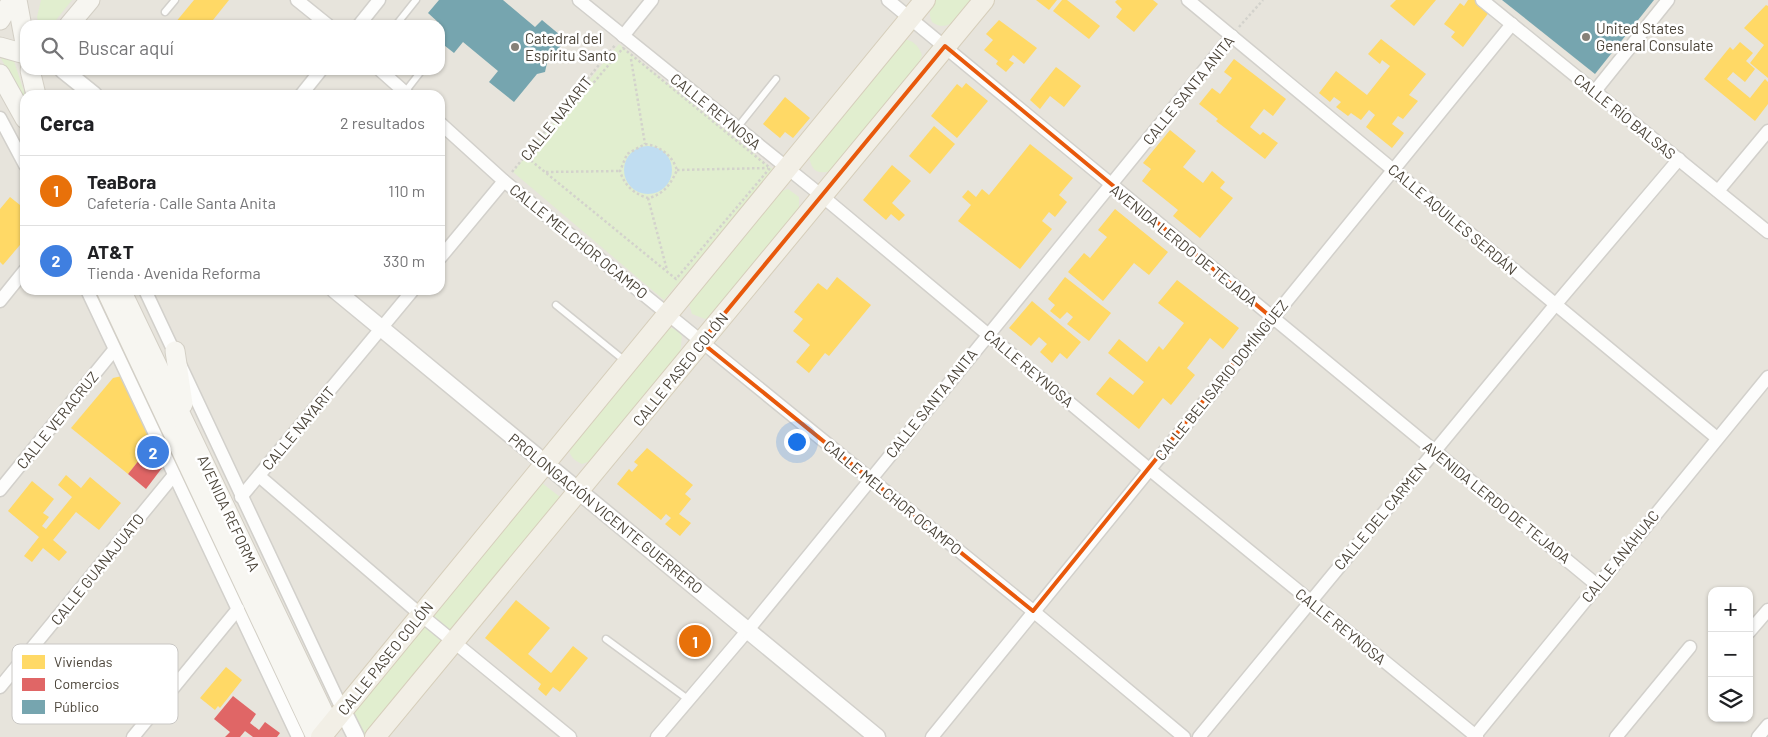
<!DOCTYPE html>
<html lang="es">
<meta charset="utf-8">
<style>
body{margin:0;font-family:Barlow,sans-serif;background:#f6f6f6;color:#202124}
.controls{position:absolute;right:15px;bottom:15px;display:grid;overflow:hidden;border-radius:10px;box-shadow:0 1px 4px #0004}
.controls button{width:45px;height:45px;display:grid;place-items:center;padding:0;border:0;border-bottom:1px solid #e0e0e0;background:#fff;color:#202124;font:25px sans-serif}
.you{position:absolute;left:796px;top:441px;width:18px;height:18px;margin:-12px;border:4px solid #fff;border-radius:50%;background:#1a73e8;box-shadow:0 0 0 8px #1a73e833}
.badge{display:grid;place-items:center;width:32px;height:32px;border-radius:50%;background:#868178;color:#fff;font-size:16px;font-weight:700}
.pin{position:absolute;translate:-50% -50%;border:2px solid #fff;box-shadow:0 1px 5px #0006}
.list{margin:0;padding:0;list-style:none}
h2{display:flex;justify-content:space-between;align-items:center;height:65px;margin:0;padding:0 20px;font-size:21px}
h2 small{font-size:16px;font-weight:400;color:#757577}
.list li{display:grid;grid-template-columns:32px 1fr auto;gap:15px;align-items:center;box-sizing:border-box;height:70px;padding:0 20px;border-top:1px solid #e0e0e0}
.list b{display:block;font-size:19px;white-space:nowrap}
.list p{margin:0;font-size:16px;white-space:nowrap;color:#757577}
.list em{font-size:16px;font-style:normal;color:#757577}
.icon{flex:none;width:28px;height:28px;fill:none;stroke:currentColor;stroke-width:2;stroke-linecap:round;stroke-linejoin:round}
.map{position:relative;flex:none;width:1768px;height:737px;overflow:hidden}
.search{position:absolute;background:#fff;box-shadow:0 1px 4px #0004;left:20px;top:20px;width:425px;height:55px;display:flex;align-items:center;gap:12px;box-sizing:border-box;padding:0 18px;border-radius:15px;color:#757577;font-size:19px}
.panel{position:absolute;background:#fff;box-shadow:0 1px 4px #0004;left:20px;top:90px;width:425px;height:205px;border-radius:15px}
.map>svg:first-child{display:block}
.residential{fill:#e7e4dc;fill-rule:evenodd}
.green{fill:#e1eecf}
.water{fill:#c0ddf1}
.homes{fill:#ffd966}
.shops{fill:#e06666}
.public{fill:#76a5af}
.lines{fill:none;stroke-linecap:round;stroke-linejoin:round}
.service-casing{stroke:#d2d0cb;stroke-width:9}
.minor-casing{stroke:#d2d0cb;stroke-width:15}
.tertiary-casing{stroke:#d2d0cb;stroke-width:19}
.secondary-casing{stroke:#d3cfc5;stroke-width:21}
.primary-casing{stroke:#d6cebb;stroke-width:22}
.path{stroke:#d3d2cc;stroke-width:2.5;stroke-dasharray:2.5 2.5;stroke-linecap:butt}
.service{stroke:#fdfdfc;stroke-width:6}
.minor{stroke:#fdfdfc;stroke-width:12}
.tertiary{stroke:#fdfdfc;stroke-width:16}
.secondary{stroke:#f7f6f1;stroke-width:19}
.primary{stroke:#f2efe6;stroke-width:20}
.marked{fill:none;stroke:#e8590c;stroke-width:4;stroke-linejoin:round}
.poi-dot{fill:#868178;stroke:#fff;stroke-width:2}
.labels{text-anchor:middle;dominant-baseline:central;stroke-width:5;stroke-linejoin:round;paint-order:stroke}
.poi-label{font-size:15px;fill:#4b4439;stroke:#fff;text-anchor:start}
.street-label{font-size:15px;fill:#4b4439;stroke:#fff}
.key{fill:#fff;stroke:#c9c7c4;stroke-width:1}
.key-label{font-size:14px;fill:#4b4439}
</style>
<div class="map">
<svg width="1768" height="737" viewBox="0 0 1768 737">
<rect width="100%" height="100%" fill="#f4f2ee"/>
<!-- residential -->
<path class="residential" d="M0,0h1768v737h-1768zM25,25h415v45h-415zM25,95h415v195h-415zM1712,591h37v127h-37z"/>
<!-- green -->
<g class="green">
<path d="M41,0h31l-20,25h-13l-2,-8z"/>
<path d="M936,0h35c-9,12 -21,35 -39,22 -4,-9 -2,-14 4,-22z"/>
<path d="M902,39c11,1 16,6 20,16l-3,7 -88,109c-15,4 -20,-1 -22,-16z"/>
<path d="M619,44l155,126 -110,130 -151,-128z"/>
<path d="M0,57l13,1 12,37 -2,1z"/>
<path d="M788,189l11,8v14l-86,104 -8,4 -13,-5 -3,-10 3,-6 87,-106z"/>
<path d="M666,327l10,2 6,7 -2,18 -89,107 -9,3c-7,-3 -12,-7 -13,-15z"/>
<path d="M542,483l22,17 -198,237 -14,-26z"/>
</g>
<!-- water -->
<circle class="water" cx="648" cy="170" r="24"/>
<!-- homes -->
<g class="homes">
<path d="M194,0h35l-20,25h-31l-3,-2z"/>
<path d="M1036,0h21l-8,10z"/>
<path d="M1062,0h5l33,26 -11,13 -36,-28z"/>
<path d="M1117,0h36l5,4 -24,28 -18,-15 6,-8 -7,-7z"/>
<path d="M1396,0h40l-22,26 -24,-20z"/>
<path d="M1468,0h8l14,11 -27,36 -12,-10 4,-5 -11,-8 16,-21 4,3z"/>
<path d="M1766,5l2,1v72l-18,-15 14,-18 -20,-17z"/>
<path d="M999,20l38,28 -13,16 -11,-9 -4,5 5,3 -8,9 -10,-8 2,-3 -14,-11 9,-10 -7,-6z"/>
<path d="M1381,39l45,35 -17,21 9,6 -15,18 -5,-3 -6,8 12,9 -12,15 -26,-21 9,-12 -6,-5 -8,10 -10,-7 -3,3 -12,-9 5,-5 -7,-5 -4,5 -11,-9 17,-22 31,24 23,-29 -8,-6 -2,4 -12,-10z"/>
<path d="M1740,42l13,11 -7,8 9,8 -10,13 -12,-10 -6,7 23,19 15,-19 3,3v22l-13,17 -51,-42 26,-32 3,3z"/>
<path d="M1234,59l52,40 -13,17 -9,-7 -14,18 10,8 3,-3 15,11 -13,16 -49,-38 2,-2 -19,-15 13,-16 8,6 12,-16 -8,-6z"/>
<path d="M1056,67l25,19 -17,21 -14,-11 -10,13 -10,-9z"/>
<path d="M966,83l22,18 -31,37 -26,-22 26,-32 5,4z"/>
<path d="M785,97l25,21 -17,20 -8,-6 -5,6 -17,-14z"/>
<path d="M934,126l21,18 -25,30 -21,-18z"/>
<path d="M1170,130l26,21 -13,16 20,16 9,-12 13,11 -5,6 13,10 -33,40 -27,-22 5,-6 -36,-29 9,-12 -8,-6z"/>
<path d="M1030,144l43,34 -14,17 8,7 -12,15 -6,-5 -7,9 10,8 -32,40 -62,-48 13,-16 -9,-8 6,-7 8,7 6,-8 7,6z"/>
<path d="M892,165l19,16 -19,22 13,12 -6,6 -8,-7 -5,6 -23,-20z"/>
<path d="M10,197l15,12 -4,4 4,4v22l-22,26 -3,-3v-53z"/>
<path d="M1115,209l53,43 -19,23 -15,-12 -31,38 -35,-29 16,-19 6,5 17,-21 -9,-7z"/>
<path d="M837,277l34,28 -42,51 -4,-3 -16,20 -13,-11 14,-17 -17,-14 10,-12 -9,-7 24,-29 9,7z"/>
<path d="M1065,277l46,36 -22,28 -22,-17 6,-7 -6,-5 -7,7 -10,-8 5,-6 -7,-6z"/>
<path d="M1177,280l62,48 -16,21 -13,-11 -23,30 -8,-7 16,14 -24,30 -8,-7 -24,31 -43,-35 14,-17 23,18 11,-13 -36,-29 11,-14 28,23 12,-16 4,4 21,-27 -26,-20z"/>
<path d="M1032,301l49,41 -14,17 -7,-6 -8,10 -12,-11 7,-8 -8,-7 -8,9 -22,-18z"/>
<path d="M122,376l33,64 -27,34 -57,-46 42,-50z"/>
<path d="M647,448l46,37 -8,9 6,5 -12,15 12,9 -11,13 -15,-12 6,-6 -5,-4 -5,6 -44,-36 12,-15 3,3 6,-7 -4,-3z"/>
<path d="M66,475l15,13 9,-11 31,26 -22,27 -23,-18 -23,28 14,12 -8,9 -16,-13 -11,14 -8,-6 15,-19 -31,-26 24,-30 22,18 -11,14 6,4 -7,9 4,3 26,-32 -14,-12z"/>
<path d="M516,600l34,28 -22,26 23,19 22,-27 15,12 -28,34 -7,-5 -7,9 -8,-7 3,-5 -56,-46z"/>
<path d="M226,667l16,13 -22,28 -2,-2 -3,4 -15,-12z"/>
</g>
<!-- shops -->
<g class="shops">
<path d="M155,440l10,24 -19,25 -18,-15z"/>
<path d="M233,696l23,18 -6,9 9,7 6,-8 15,11 -3,4h-24l-8,-6 -5,6h-15l5,-5 -16,-13z"/>
</g>
<!-- public -->
<g class="public">
<path d="M439,0h64l32,27 7,-7 24,20 -19,23 -2,9 -8,2 -23,28 -25,-20 9,-11 -35,-29 -9,11 -14,-11 -1,-19 -11,-10z"/>
<path d="M1502,0h152l-59,74z"/>
</g>
<g class="lines">
<defs>
<g id="service">
<path d="M165,12l10,-12"/>
<path d="M396,25l20,-25"/>
<path d="M405,92l17,-22"/>
<path d="M737,128l39,-49"/>
<path d="M556,305l69,56"/>
<path d="M606,639l83,61"/>
</g>
<g id="minor">
<path d="M297,0l31,25"/>
<path d="M579,0l243,196 327,273 328,268"/>
<path d="M888,0l709,585"/>
<path d="M1188,0l529,438"/>
<path d="M1482,0l286,232"/>
<path d="M359,25l20,-25"/>
<path d="M623,36l29,-36"/>
<path d="M380,70l28,25"/>
<path d="M1595,91l73,-91"/>
<path d="M301,95l20,-25"/>
<path d="M0,118l25,47"/>
<path d="M440,123l64,58 529,430 151,126"/>
<path d="M1718,191l50,-60"/>
<path d="M440,258l64,-77"/>
<path d="M87,290l211,447"/>
<path d="M145,290l198,421"/>
<path d="M0,301l25,-31"/>
<path d="M259,476l162,139 149,122"/>
<path d="M0,490l114,-140"/>
<path d="M241,497l172,-207"/>
<path d="M1749,632l19,-22"/>
<path d="M0,687l174,-212"/>
<path d="M133,737l105,-128"/>
<path d="M657,737l91,-107 484,-594"/>
<path d="M932,737l580,-713"/>
<path d="M1199,737l357,-433 123,-145"/>
<path d="M1474,737l294,-360"/>
<path d="M1616,737l74,-90"/>
<path d="M1758,737l10,-12"/>
</g>
<g id="tertiary">
<path d="M63,70l31,25"/>
<path d="M335,290l542,447"/>
<path d="M343,711l13,26"/>
</g>
<g id="secondary">
<path d="M17,0l8,43"/>
<path d="M0,20l12,-20"/>
<path d="M69,25l21,-25"/>
<path d="M0,47l25,7"/>
<path d="M30,70l6,25"/>
<path d="M0,74l25,45"/>
<path d="M106,290l210,447"/>
<path d="M121,290l209,436"/>
<path d="M175,351l8,53"/>
</g>
<g id="primary">
<path d="M321,737l604,-737"/>
<path d="M375,737l609,-737"/>
</g>
</defs>
<!-- service casing -->
<use href="#service" class="service-casing"/>
<!-- minor casing -->
<use href="#minor" class="minor-casing"/>
<!-- tertiary casing -->
<use href="#tertiary" class="tertiary-casing"/>
<!-- secondary casing -->
<use href="#secondary" class="secondary-casing"/>
<!-- primary casing -->
<use href="#primary" class="primary-casing"/>
<!-- path -->
<g class="path">
<path d="M1239,27l24,-27"/>
<path d="M623,48l147,120 -94,111 -147,-120z"/>
<path d="M631,59l14,85"/>
<path d="M645,144c15,2 27,11 32,26 -6,14 -14,25 -29,28 -14,-4 -24,-13 -28,-27l7,-17z"/>
<path d="M677,170l91,-2"/>
<path d="M512,172l104,-128"/>
<path d="M546,172l74,-1"/>
<path d="M648,198l19,72"/>
</g>
<!-- service -->
<use href="#service" class="service"/>
<!-- minor -->
<use href="#minor" class="minor"/>
<!-- tertiary -->
<use href="#tertiary" class="tertiary"/>
<!-- secondary -->
<use href="#secondary" class="secondary"/>
<!-- primary -->
<use href="#primary" class="primary"/>
</g>
<!-- marked area -->
<path class="marked" d="M945,46l326,271 -238,294 -332,-269z"/>
<!-- markers -->
<g class="poi-dot">
<circle cx="1586" cy="37" r="5"/>
<circle cx="515" cy="47" r="5"/>
</g>
<g class="labels">
<!-- poi labels -->
<g class="poi-label">
<text x="1596" y="28">United States<tspan x="1596" dy="17">General Consulate</tspan></text>
<text x="525" y="38">Catedral del<tspan x="525" dy="17">Espíritu Santo</tspan></text>
</g>
<!-- street labels -->
<g class="street-label">
<text transform="translate(1188 90) rotate(-51)">CALLE SANTA ANITA</text>
<text transform="translate(716 111) rotate(39)">CALLE REYNOSA</text>
<text transform="translate(1625 116) rotate(39)">CALLE RÍO BALSAS</text>
<text transform="translate(556 118) rotate(-51)">CALLE NAYARIT</text>
<text transform="translate(1453 219) rotate(40)">CALLE AQUILES SERDÁN</text>
<text transform="translate(579 241) rotate(39)">CALLE MELCHOR OCAMPO</text>
<text transform="translate(1184 245) rotate(39)">AVENIDA LERDO DE TEJADA</text>
<text transform="translate(1029 368) rotate(40)">CALLE REYNOSA</text>
<text transform="translate(680 369) rotate(-51)">CALLE PASEO COLÓN</text>
<text transform="translate(1221 380) rotate(-51)">CALLE BELISARIO DOMÍNGUEZ</text>
<text transform="translate(931 403) rotate(-51)">CALLE SANTA ANITA</text>
<text transform="translate(57 420) rotate(-51)">CALLE VERACRUZ</text>
<text transform="translate(298 428) rotate(-50)">CALLE NAYARIT</text>
<text transform="translate(893 497) rotate(39)">CALLE MELCHOR OCAMPO</text>
<text transform="translate(1497 502) rotate(39)">AVENIDA LERDO DE TEJADA</text>
<text transform="translate(229 513) rotate(65)">AVENIDA REFORMA</text>
<text transform="translate(606 513) rotate(39)">PROLONGACIÓN VICENTE GUERRERO</text>
<text transform="translate(1380 516) rotate(-50)">CALLE DEL CARMEN</text>
<text transform="translate(1620 556) rotate(-51)">CALLE ANÁHUAC</text>
<text transform="translate(97 569) rotate(-51)">CALLE GUANAJUATO</text>
<text transform="translate(1341 626) rotate(39)">CALLE REYNOSA</text>
<text transform="translate(385 658) rotate(-51)">CALLE PASEO COLÓN</text>
</g>
</g>
<!-- legend -->
<rect x="12" y="644" width="166" height="80" rx="8" class="key"/>
<rect x="22" y="655" width="23" height="14" fill="#ffd966"/>
<rect x="22" y="678" width="23" height="13" fill="#e06666"/>
<rect x="22" y="700" width="23" height="14" fill="#76a5af"/>
<g class="key-label">
<text x="54" y="667">Viviendas</text>
<text x="54" y="689">Comercios</text>
<text x="54" y="712">Público</text>
</g>
</svg>
<div class="controls">
<button>+</button>
<button>−</button>
<button><svg class="icon" aria-label="layers" viewBox="0 0 24 24"><path d="M12 4l9 5-9 5-9-5zM3 14l9 5 9-5"/></svg></button>
</div>
<div class="you"></div>
<div class="pin badge" style="left:695px;top:641px;background:#e8710a">1</div>
<div class="pin badge" style="left:153px;top:452px;background:#3f7fe0">2</div>
<div class="search"><svg class="icon" aria-label="search" viewBox="0 0 24 24"><circle cx="10" cy="10" r="6"/><path d="M15 15l6 6"/></svg>Buscar aquí</div>
<section class="panel">
<h2>Cerca<small>2 resultados</small></h2>
<ul class="list">
<li><span class="badge" style="background:#e8710a">1</span><div><b>TeaBora</b><p>Cafetería · Calle Santa Anita</p></div><em>110 m</em></li>
<li><span class="badge" style="background:#3f7fe0">2</span><div><b>AT&amp;T</b><p>Tienda · Avenida Reforma</p></div><em>330 m</em></li>
</ul>
</section>
</div>
